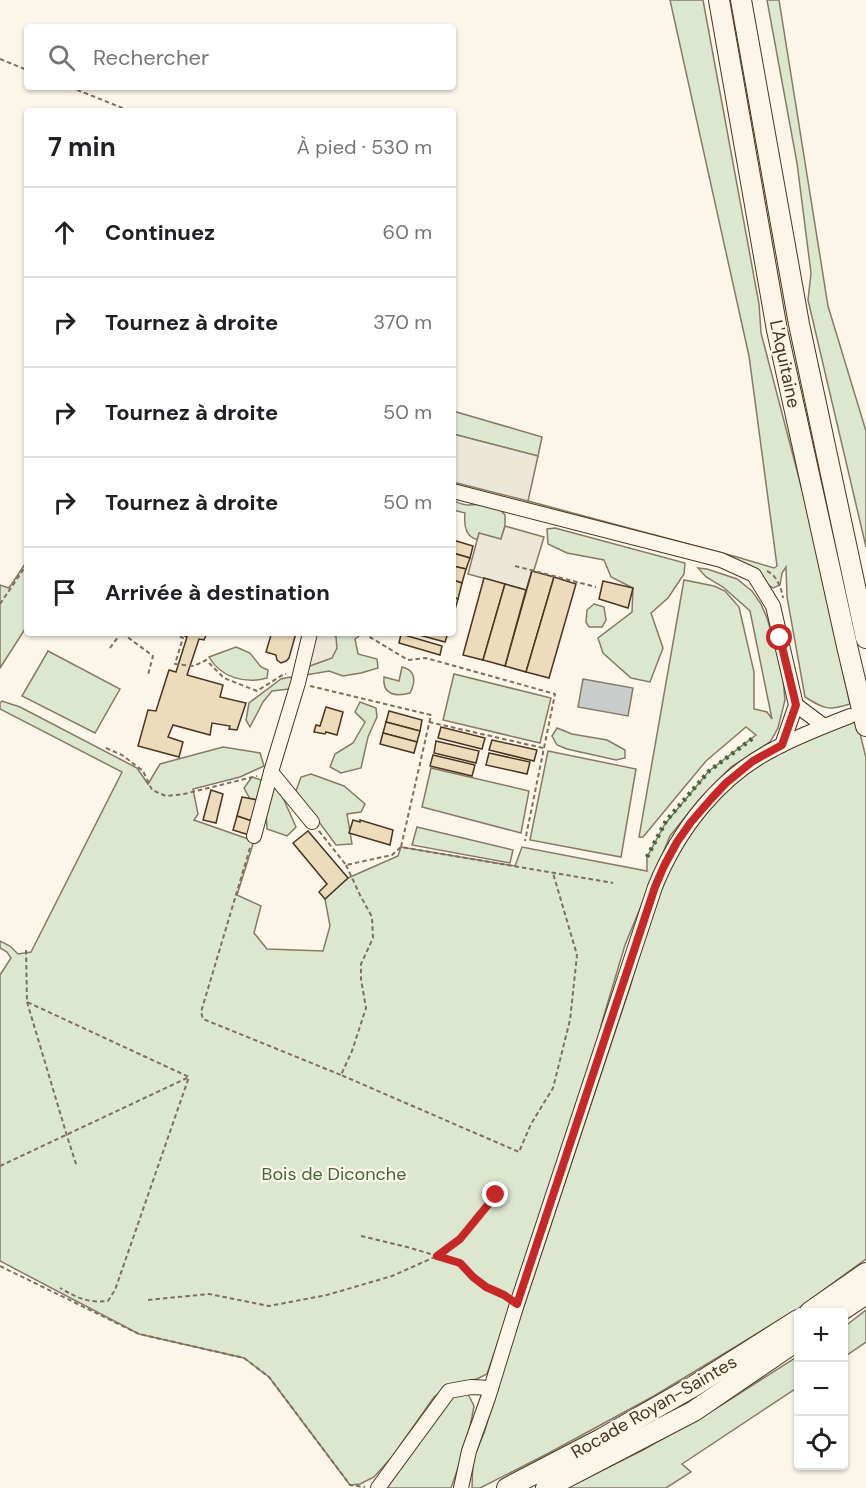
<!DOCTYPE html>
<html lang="fr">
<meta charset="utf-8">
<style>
body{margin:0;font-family:"DM Sans",sans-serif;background:#f2f2f2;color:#202124}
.controls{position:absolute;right:18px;bottom:18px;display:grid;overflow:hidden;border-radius:6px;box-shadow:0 2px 4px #0004}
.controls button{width:54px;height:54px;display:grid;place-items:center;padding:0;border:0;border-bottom:2px solid #e0e0e0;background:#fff;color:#202124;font:30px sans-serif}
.stop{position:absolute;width:18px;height:18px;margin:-14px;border:4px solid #c62828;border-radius:50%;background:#fff}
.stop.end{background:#c62828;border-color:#fff;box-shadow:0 2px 6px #0008}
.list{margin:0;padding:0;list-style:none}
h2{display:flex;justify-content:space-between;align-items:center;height:78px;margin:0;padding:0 24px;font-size:26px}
h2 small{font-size:20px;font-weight:400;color:#757577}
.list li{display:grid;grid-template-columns:39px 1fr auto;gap:18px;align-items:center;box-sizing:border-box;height:90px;padding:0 24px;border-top:2px solid #e0e0e0}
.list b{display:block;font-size:22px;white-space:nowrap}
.list em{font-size:20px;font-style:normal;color:#757577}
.icon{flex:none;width:33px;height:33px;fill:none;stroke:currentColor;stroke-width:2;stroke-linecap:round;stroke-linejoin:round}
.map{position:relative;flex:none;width:866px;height:1488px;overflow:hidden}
.search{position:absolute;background:#fff;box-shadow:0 2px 4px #0004;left:24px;top:24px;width:432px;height:66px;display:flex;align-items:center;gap:15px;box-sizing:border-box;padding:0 21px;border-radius:6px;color:#757577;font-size:22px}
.panel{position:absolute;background:#fff;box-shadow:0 2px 4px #0004;left:24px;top:108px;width:432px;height:528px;border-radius:6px}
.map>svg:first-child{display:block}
.green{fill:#dce7d0;stroke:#887966;stroke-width:1.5}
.parking{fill:#ede7d9;stroke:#887966;stroke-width:1.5}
.water{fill:#c9cecd;stroke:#887966;stroke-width:1.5}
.building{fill:#ecdcbc;stroke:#4a3520;stroke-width:1.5}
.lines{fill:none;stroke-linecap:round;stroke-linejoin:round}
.minor-casing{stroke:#4a3520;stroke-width:16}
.highway-casing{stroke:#4a3520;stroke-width:22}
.path{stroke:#7f6f5c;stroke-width:2;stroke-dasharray:4.5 3;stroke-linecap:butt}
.minor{stroke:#fbf6e9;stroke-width:14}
.highway{stroke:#fbf6e9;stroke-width:20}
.hedge{stroke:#436837;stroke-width:4.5;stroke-dasharray:3 4.5;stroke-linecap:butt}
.route{stroke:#c62828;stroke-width:8}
.labels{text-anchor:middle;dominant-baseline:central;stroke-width:4.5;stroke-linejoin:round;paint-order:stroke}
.street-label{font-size:18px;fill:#4a3520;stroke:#fbf6e9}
.park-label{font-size:18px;fill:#436837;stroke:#fbf6e9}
</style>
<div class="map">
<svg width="866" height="1488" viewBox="0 0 866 1488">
<rect width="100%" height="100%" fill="#fbf6e9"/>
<!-- green -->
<g class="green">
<path d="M670,0h33l56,304 2,29 45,172 44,199c-22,7 -26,5 -45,-7l-18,-100 -1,-30 -4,6 -2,12 -7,3 -28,-19 -218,-62 1,-6 209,56 37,11 3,-2 -28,-210z"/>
<path d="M767,0h12l49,306 38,125v116l-58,-247 3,-27 -14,-110z"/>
<path d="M453,411l89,26 -4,19 -85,-22z"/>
<path d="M453,501c5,1 10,4 15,4 18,0 24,-6 37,10v11l-4,13c-23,2 -39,4 -36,-26l-12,-3z"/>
<path d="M555,528l130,35 -1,11 -16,24 -17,15 12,35 -13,34 -19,-4 -28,-25 -5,-15 34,-26 1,-24 -22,-11 -7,-17 -37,-7 -19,-9 -1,-15z"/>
<path d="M27,561v65l-27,42v-83l9,3z"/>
<path d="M698,568l9,1 30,10 15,12 9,13 6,14 15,50 3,32 -7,28 -8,14 -39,25 -33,34 -28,35 -45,109 -23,77 -11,52 -104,300 -10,5 -26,5 -17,13 -42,60 -18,20 -14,7 -10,1 -81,-108 -25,-19 -105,-24 -139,-73v-286l11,-17 -4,-6 -7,-4v-7l10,5 8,8 13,-2 91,-180 -122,-63v-6l2,-2 18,6 117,61 11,16 12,-20 63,-17 37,6 4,13 -24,11 -47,12 5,25 -4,6 60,21 -17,54 24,11 -7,27 13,16 56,2 7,-25 -5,-27 23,-21 50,-22 3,-9 114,19 7,-19 125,24v-14l18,-33 44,-53 47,-36 -10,-8 -40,34 -63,76h-4l45,-257 30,6 11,5 14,16 15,65v37l13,3 5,7 -22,-108 -27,-24 -17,-10z"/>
<path d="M594,604l10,3 2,13 -4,7h-13l-3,-5 1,-12z"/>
<path d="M332,633h31l-8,6 3,15 19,5 1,9 -17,5 -18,3 -14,-5 -29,5 7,-9 25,-9 4,-21z"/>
<path d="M236,647l14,6 11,14 7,3 -1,8c-21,6 -46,0 -58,-21z"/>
<path d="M48,651l72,38 -25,44 -73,-37z"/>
<path d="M402,667c14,3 14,15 8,26 -14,4 -28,2 -26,-16l15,4z"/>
<path d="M454,674l97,24 -11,45 -97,-23z"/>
<path d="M290,677l5,3 -6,9 -17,2 -9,11 -13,25 -4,-7 3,-17 32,-24z"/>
<path d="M360,702l16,6 1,9 -9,20 -7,31 -20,5 -11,-6 5,-13 18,-11 12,-21 -10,-10z"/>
<path d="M855,720l4,9 7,29v501l-70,51 -142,86 -107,58 -67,34h-8l1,-29 11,-26 23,-76 124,-373 24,-84 17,-42 53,-69 45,-33z"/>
<path d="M557,728l15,6 35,6 18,10v8l-9,2 -49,-11 -10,-4 -5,-9z"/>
<path d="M548,751l88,18 -15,88 -91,-17z"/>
<path d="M431,768l98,23 -8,42 -99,-26z"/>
<path d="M311,774l33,12 21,18 -4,8 -14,2 5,30 -16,1 -40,-54 5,-14z"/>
<path d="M252,777l9,3 19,11 16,36 -9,9 -20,-7 -1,-18 -16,-12 -6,-11z"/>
<path d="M417,827l96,23 -3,13 -98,-18z"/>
<path d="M866,1310v32l-22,15v-30z"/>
<path d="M798,1356v31l-116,77 9,8 -25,16h-99l76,-38 80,-46z"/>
<path d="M468,1394l6,12 -2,11 -8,34 -13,37h-70l70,-92z"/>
</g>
<!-- parking -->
<g class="parking">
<path d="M453,434l85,22 -10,45 -75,-19z"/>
<path d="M505,526l39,11 -10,33h-2l-6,20 -58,-16 11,-41 22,6z"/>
<path d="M310,633h22l4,4 1,11 -5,10 -25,9z"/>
</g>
<!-- water -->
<path class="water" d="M583,679l50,9 -5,28 -50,-9z"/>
<!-- building -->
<g class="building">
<path d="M453,540l20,6 -3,12 -17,-5z"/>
<path d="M453,553l17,5 -4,11 -13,-3z"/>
<path d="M453,566l13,3 -4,14 -9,-3z"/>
<path d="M532,571l22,6 -28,95 -21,-6z"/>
<path d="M554,577l22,7 -27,94 -23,-6z"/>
<path d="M484,578l21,6 -22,76 -20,-5z"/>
<path d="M453,580l9,3 -4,16 -5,-2z"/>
<path d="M603,581l30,7 -5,20 -29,-9z"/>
<path d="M505,584l21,6 -21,76 -22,-6z"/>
<path d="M453,597l5,2 -4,14 -1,-1z"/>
<path d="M179,633h28l-3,7 -5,-1 -12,36 36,10 -3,12 26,6 -9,27 -8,-1 1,-3 -18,-3 -2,12 -37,-10 -5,12 15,5 -4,15 -41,-11 10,-36 8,1 13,-41 7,2 11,-35z"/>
<path d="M267,633h29l-7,25 -3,3 -5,2 -4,-3 -1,-5 -10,-3 5,-17z"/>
<path d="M412,633h36l-3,9z"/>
<path d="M401,634l41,12 -2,9 -41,-12z"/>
<path d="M326,707l17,5 -6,23 -11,-3 -1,2 -11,-2 2,-7 4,1z"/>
<path d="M389,711l33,9 -2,11 -34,-9z"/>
<path d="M386,722l34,9 -3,11 -34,-9z"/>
<path d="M441,727l44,11 -3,11 -44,-11z"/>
<path d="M383,733l34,9 -3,11 -34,-9z"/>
<path d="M492,740l45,10 -3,11 -45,-11z"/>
<path d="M436,741l43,10 -3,12 -42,-10z"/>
<path d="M489,753l41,9 -3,12 -41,-9z"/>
<path d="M433,755l42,10 -3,11 -42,-10z"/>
<path d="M211,790l12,4 -7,29 -13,-3z"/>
<path d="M242,797l16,3 -6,21 -15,-5z"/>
<path d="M237,816l15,5 -3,14 -16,-5z"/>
<path d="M353,820l7,2v-2l33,10 -3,15 -41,-12z"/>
<path d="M308,831l40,47 -23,21 -6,-7 8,-8 -34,-41z"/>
</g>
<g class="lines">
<defs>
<g id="minor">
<path d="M453,491l268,69 33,15 19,31 23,99 -14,40"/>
<path d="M310,633l-12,50 -27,89 41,50"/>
<path d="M796,705l28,21"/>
<path d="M254,836l17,-64"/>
<path d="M378,1488l71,-97 22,-4 20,1"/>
<path d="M461,1488l8,-37 19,-53 29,-94 138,-417c23,-57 64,-110 119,-138 24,-13 51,-23 76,-33"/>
</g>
<g id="highway">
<path d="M719,0l58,330 70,316 19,80"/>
<path d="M741,0l58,324 67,314"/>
<path d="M810,1312l56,-39"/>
<path d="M839,1312l27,-18"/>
<path d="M507,1488l96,-50 91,-52 104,-66"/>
<path d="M546,1488l148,-77 104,-71"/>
</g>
</defs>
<!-- minor casing -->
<use href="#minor" class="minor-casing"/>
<!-- highway casing -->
<use href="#highway" class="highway-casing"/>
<!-- path -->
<g class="path">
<path d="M0,59l27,11"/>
<path d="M70,87l60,24"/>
<path d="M515,566l81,21"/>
<path d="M767,571c10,5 14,16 16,27"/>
<path d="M0,604l27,-40"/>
<path d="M122,633l31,23 -5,19"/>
<path d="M173,633l10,5 -8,26 19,2 12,-6 18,18 33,13 27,-17h2"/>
<path d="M363,633l45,27 18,-2 129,36 -30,147"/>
<path d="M110,648l11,-15"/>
<path d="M310,686l121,29 -30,132 212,36"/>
<path d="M429,722l114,26"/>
<path d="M106,748l16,7 21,16 9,19 14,6 18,-2 73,-18"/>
<path d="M319,831l27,34 46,-10 9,-8"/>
<path d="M250,848l-49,164 2,7 138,56"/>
<path d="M346,865l14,30 12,22 1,21 -12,26v15l5,29 -14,43 -11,24 178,77 12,-28 22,-36 17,-68 7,-65 -24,-82"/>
<path d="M26,950l1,52 162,75 -74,213 -7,11c-21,2 -30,-3 -48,-13"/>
<path d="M27,1002l40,134 10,31"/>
<path d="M0,1166l187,-88"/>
<path d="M361,1236l46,11 54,16 12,14 13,10 21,11"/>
<path d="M0,1266l139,68 105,24 25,19 81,108 15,2"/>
<path d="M148,1300l61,-6 60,12 58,-11 65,-19 45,-20 23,-17 36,-44"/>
</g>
<!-- minor -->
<use href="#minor" class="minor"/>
<!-- highway -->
<use href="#highway" class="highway"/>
<!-- hedge -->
<path class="hedge" d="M647,857l19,-36 43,-50 44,-33"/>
</g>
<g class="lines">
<!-- route -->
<path class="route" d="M496,1195l-36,44 -23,17 23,7 13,14 13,10 18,8 13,9 138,-417 9,-21 13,-24 14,-20 20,-23 15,-16 27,-22 29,-16 14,-40 -16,-67"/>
</g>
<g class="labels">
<!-- street labels -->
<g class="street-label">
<text transform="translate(785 364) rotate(78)">L'Aquitaine</text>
<text transform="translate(654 1407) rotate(-30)">Rocade Royan-Saintes</text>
</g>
<!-- park labels -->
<g class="park-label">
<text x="334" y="1174">Bois de Diconche</text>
</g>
</g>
</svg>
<div class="controls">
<button>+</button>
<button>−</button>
<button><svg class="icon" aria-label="locate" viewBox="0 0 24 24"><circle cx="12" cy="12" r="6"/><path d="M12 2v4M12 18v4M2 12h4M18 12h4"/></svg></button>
</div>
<div class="stop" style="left:780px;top:638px"></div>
<div class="stop end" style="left:496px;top:1195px"></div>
<div class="search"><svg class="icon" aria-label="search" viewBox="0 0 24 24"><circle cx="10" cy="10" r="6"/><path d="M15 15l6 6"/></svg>Rechercher</div>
<section class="panel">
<h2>7 min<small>À pied · 530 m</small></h2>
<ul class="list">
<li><svg class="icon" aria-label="ahead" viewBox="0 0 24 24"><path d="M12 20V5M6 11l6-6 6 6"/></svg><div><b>Continuez</b></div><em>60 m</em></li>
<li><svg class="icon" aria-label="right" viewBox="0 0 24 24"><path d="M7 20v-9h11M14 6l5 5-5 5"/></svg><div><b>Tournez à droite</b></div><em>370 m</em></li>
<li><svg class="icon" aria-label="right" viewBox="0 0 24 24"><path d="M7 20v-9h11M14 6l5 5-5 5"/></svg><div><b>Tournez à droite</b></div><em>50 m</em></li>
<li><svg class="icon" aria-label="right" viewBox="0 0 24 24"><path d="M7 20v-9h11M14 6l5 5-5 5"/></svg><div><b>Tournez à droite</b></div><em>50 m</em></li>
<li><svg class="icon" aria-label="arrive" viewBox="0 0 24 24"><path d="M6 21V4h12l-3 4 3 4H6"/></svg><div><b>Arrivée à destination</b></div></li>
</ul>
</section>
</div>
